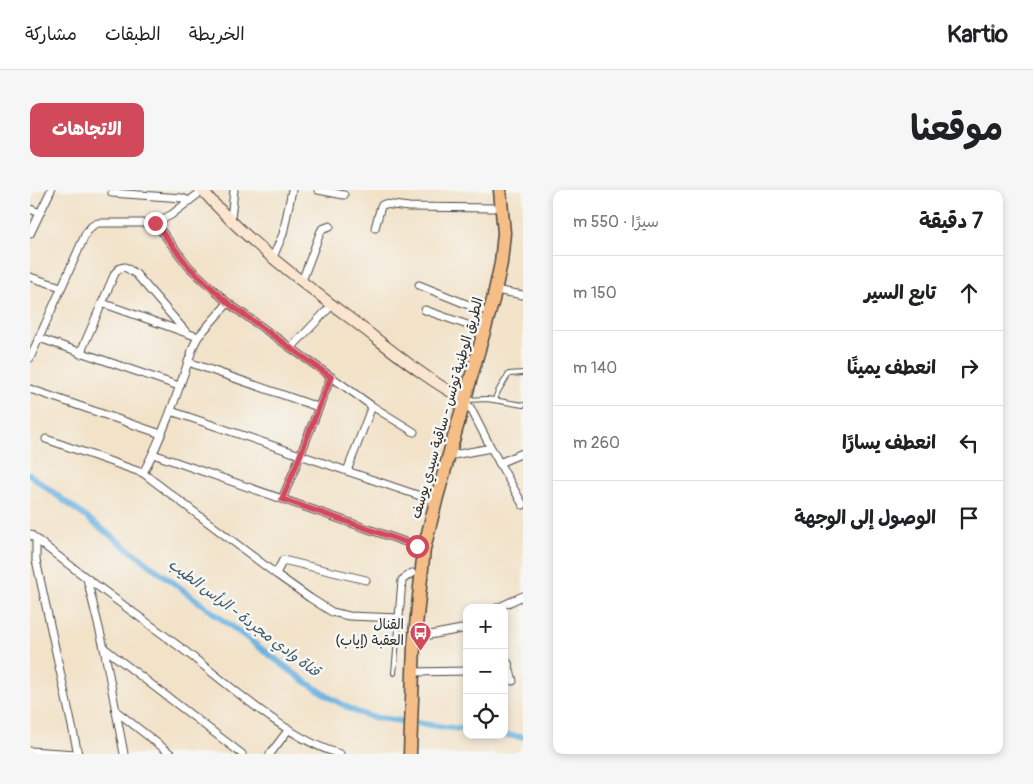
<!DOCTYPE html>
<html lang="ar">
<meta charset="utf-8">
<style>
body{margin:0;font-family:Pangolin,"Playpen Sans Arabic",sans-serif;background:#f6f6f6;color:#202124;direction:rtl}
.controls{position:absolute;right:15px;bottom:15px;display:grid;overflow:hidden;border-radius:10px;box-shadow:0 2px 8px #0003}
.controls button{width:45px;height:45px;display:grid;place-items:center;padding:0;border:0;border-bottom:1px solid #e0e0e0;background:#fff;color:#202124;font:25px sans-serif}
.stop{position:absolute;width:15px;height:15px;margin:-11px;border:4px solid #d1495b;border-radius:50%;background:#fff}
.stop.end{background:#d1495b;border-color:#fff;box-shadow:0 1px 5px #0008}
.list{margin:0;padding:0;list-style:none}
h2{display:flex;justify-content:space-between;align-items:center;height:65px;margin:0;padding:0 20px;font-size:21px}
h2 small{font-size:16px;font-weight:400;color:#757577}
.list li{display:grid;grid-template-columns:32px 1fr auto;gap:15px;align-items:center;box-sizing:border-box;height:75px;padding:0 20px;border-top:1px solid #e0e0e0}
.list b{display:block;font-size:19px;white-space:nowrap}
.list em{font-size:16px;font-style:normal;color:#757577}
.icon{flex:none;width:28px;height:28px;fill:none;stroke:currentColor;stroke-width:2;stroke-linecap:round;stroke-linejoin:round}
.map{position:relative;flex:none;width:493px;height:564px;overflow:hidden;direction:ltr;border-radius:10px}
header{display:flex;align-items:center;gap:30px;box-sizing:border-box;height:70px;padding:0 25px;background:#fff;border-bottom:1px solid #e0e0e0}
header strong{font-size:24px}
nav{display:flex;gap:28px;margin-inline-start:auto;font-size:18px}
.intro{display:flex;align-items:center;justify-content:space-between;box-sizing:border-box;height:120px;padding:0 30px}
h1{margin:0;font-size:35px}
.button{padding:12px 22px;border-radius:10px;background:#d1495b;color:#fff;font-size:18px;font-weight:700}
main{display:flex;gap:30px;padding:0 30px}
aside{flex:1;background:#fff;border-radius:10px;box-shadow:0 2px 8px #0003}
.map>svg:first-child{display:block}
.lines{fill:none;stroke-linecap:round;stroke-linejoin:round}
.canal{stroke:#6ab2e1;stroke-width:6}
.lane-casing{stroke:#494643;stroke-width:6}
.street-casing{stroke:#494643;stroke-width:9}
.secondary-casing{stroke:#494643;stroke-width:12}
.highway-casing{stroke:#494643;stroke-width:15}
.lane{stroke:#fff;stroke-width:4}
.street{stroke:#fff;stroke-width:7}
.secondary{stroke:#fbe5cf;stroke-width:10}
.highway{stroke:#f5be86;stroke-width:12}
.route{stroke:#d1495b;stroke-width:6}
.labels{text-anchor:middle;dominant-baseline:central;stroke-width:5;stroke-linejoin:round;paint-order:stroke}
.street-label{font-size:14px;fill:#2b2b2b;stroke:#f6f6f2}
.poi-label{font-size:14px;fill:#2b2b2b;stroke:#f6f6f2;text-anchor:end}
.water-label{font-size:15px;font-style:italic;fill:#415a6b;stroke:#f6f6f2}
</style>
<header>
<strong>Kartio</strong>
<nav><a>الخريطة</a><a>الطبقات</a><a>مشاركة</a></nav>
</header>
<div class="intro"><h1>موقعنا</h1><a class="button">الاتجاهات</a></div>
<main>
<aside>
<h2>7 دقيقة<small>سيرًا · 550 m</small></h2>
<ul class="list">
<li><svg class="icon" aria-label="ahead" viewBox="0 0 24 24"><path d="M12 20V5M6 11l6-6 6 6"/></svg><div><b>تابع السير</b></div><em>150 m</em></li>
<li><svg class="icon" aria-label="right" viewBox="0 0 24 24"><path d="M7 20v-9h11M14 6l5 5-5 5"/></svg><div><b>انعطف يمينًا</b></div><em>140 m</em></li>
<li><svg class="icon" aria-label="left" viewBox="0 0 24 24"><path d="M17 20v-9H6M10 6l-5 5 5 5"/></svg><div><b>انعطف يسارًا</b></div><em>260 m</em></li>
<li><svg class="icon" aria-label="arrive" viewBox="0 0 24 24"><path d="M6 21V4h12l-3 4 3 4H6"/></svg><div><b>الوصول إلى الوجهة</b></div></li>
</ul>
</aside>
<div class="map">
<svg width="493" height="564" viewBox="0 0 493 564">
<rect width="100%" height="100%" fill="#f6f6f2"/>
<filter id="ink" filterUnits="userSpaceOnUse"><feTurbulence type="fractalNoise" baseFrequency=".02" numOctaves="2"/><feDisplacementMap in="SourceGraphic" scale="10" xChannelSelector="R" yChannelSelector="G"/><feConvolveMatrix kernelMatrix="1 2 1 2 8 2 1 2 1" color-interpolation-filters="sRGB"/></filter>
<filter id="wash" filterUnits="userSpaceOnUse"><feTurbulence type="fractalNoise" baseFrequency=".0096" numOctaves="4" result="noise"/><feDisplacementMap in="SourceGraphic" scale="20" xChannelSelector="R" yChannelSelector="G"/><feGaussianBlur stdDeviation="1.12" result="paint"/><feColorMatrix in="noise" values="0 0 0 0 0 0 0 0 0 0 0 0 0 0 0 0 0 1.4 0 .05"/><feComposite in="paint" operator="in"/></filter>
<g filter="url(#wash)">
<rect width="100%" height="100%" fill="#f2e2c8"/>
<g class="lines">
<!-- canal -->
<g class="canal">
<path d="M0,285l273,205 28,18 23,13 18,6 95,13"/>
<path d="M474,545l19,2"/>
</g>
</g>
</g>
<g filter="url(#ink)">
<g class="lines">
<defs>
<g id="lane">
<path d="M437,210l20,-1 36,6"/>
<path d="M465,210c2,-11 9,-17 14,-26l14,-1"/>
<path d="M364,483l5,-55"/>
</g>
<g id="street">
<path d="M288,0l26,5"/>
<path d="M82,3l70,5 7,3"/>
<path d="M0,19l10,4"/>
<path d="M201,29l3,-29"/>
<path d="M125,33l34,44 39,36 144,103 42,26"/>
<path d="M345,38l6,-22 3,-2 25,3 85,1"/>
<path d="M0,44l21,-44"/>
<path d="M243,67l10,-23 9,-44"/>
<path d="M0,87l31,10"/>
<path d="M272,91l18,-48 2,-4 8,-3"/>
<path d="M389,95l62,25"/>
<path d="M465,100l28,5"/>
<path d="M72,113l96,34"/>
<path d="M395,120l51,18"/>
<path d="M9,148l140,48"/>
<path d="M261,158l41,-43"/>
<path d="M50,164l35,-81 5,-5 5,-1 11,7 50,58"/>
<path d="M0,168l56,-125 6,-7 6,-3h57l16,-8 31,-24"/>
<path d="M158,172l130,45"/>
<path d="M0,199l131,45"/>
<path d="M435,210l6,9 20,39 32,57"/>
<path d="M141,221l258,88"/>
<path d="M16,249l97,34 133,101 34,24 22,14 17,4 50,2 3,-38 10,-7"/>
<path d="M123,264l264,92"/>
<path d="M418,266l43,-8"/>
<path d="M469,273l24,-10"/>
<path d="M317,281l25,-65"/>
<path d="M113,283c22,-41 36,-85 51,-128l4,-8 30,-34"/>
<path d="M252,309c18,-40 32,-81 49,-122"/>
<path d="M0,344c50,41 104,78 155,117 43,33 104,89 155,103"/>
<path d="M6,349v21l42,194"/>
<path d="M246,384l7,-14 83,20"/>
<path d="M57,389l17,69 20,106"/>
<path d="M467,418l26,-12"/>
<path d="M384,448l53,-10"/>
<path d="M74,458l138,106"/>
<path d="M474,472l4,1 5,18"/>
<path d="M383,482l54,-1"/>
<path d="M86,521l55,43"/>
<path d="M0,561l46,3"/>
<path d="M240,564l19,-25"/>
</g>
<path id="secondary" d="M172,0c45,52 103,94 158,136 34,26 67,54 105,74"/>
<path id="highway" d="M380,564l4,-109 10,-96 13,-52 56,-197 8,-37 3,-30 -4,-43"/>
</defs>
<!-- lane casing -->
<use href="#lane" class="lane-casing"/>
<!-- street casing -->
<use href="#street" class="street-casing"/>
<!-- secondary casing -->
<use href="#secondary" class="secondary-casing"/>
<!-- highway casing -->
<use href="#highway" class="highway-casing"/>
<!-- lane -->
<use href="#lane" class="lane"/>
<!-- street -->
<use href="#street" class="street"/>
<!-- secondary -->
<use href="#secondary" class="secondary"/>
<!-- highway -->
<use href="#highway" class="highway"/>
</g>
</g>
<g class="lines" filter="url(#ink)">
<!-- route -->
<path class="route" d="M125,33l34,44 39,36 103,74c-17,41 -31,82 -49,122l135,47"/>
</g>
<!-- icons -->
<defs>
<symbol id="bus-pin" viewBox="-11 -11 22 30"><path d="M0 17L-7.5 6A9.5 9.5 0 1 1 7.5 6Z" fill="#d1495b" stroke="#f6f6f2"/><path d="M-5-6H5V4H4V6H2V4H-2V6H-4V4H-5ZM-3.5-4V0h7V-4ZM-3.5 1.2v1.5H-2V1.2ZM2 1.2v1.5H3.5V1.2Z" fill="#fff"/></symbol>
</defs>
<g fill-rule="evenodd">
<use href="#bus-pin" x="378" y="430" width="25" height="34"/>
</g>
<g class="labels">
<!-- street labels -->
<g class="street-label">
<text transform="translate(417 218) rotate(-74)">الطريق الوطنية تونس - ساقية سيدي يوسف</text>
</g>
<!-- poi labels -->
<g class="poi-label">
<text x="374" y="434">القنال<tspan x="374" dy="16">العقبة (إياب)</tspan></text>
</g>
<!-- water labels -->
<g class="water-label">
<text transform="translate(214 428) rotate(37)">قناة وادي مجردة - الرأس الطيب</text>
</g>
</g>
</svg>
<div class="controls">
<button>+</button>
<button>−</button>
<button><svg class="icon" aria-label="locate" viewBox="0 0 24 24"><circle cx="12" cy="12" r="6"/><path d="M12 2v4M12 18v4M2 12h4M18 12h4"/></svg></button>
</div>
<div class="stop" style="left:387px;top:356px"></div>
<div class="stop end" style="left:125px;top:33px"></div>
</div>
</main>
